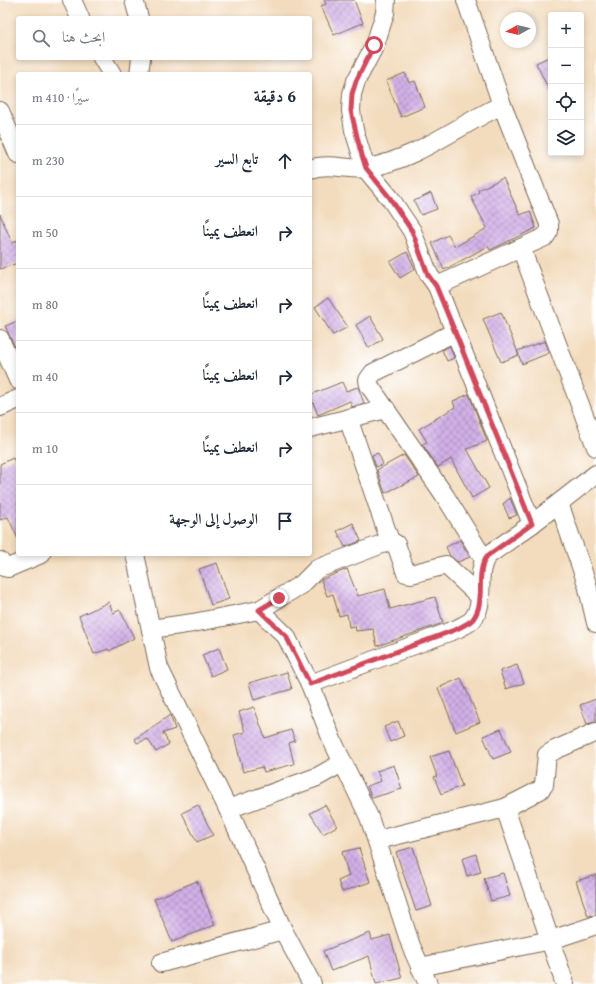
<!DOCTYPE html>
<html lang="ar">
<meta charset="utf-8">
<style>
body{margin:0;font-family:"Gentium Book Plus",Amiri,serif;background:#f2f2f3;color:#1f2937;direction:rtl}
.controls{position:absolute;right:12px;top:12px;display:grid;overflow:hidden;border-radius:4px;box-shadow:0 2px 6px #0003}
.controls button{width:36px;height:36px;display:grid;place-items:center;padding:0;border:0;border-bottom:1px solid #e0e1e3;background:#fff;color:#1f2937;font:20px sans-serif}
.compass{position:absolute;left:500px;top:12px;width:36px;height:36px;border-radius:50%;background:#fff;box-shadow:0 2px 6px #0003;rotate:262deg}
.stop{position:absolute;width:12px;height:12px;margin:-9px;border:3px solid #d1495b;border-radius:50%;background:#fff}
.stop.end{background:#d1495b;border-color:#fff;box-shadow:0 1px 4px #0008}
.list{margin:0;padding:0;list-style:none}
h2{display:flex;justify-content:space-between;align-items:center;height:52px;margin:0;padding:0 16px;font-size:17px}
h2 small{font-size:13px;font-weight:400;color:#747a83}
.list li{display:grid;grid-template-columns:26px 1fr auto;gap:12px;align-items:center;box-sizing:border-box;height:72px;padding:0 16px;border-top:1px solid #e0e1e3}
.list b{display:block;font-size:15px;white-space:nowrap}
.list em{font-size:13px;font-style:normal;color:#747a83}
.icon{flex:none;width:22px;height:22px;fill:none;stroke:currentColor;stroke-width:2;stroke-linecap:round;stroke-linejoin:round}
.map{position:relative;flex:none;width:596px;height:984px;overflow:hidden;direction:ltr}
.search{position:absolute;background:#fff;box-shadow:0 2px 6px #0003;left:16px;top:16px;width:296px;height:44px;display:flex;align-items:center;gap:10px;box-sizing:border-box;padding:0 14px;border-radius:4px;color:#747a83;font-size:15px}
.panel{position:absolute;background:#fff;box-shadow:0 2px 6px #0003;left:16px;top:72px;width:296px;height:484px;border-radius:4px;direction:rtl}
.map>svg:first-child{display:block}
.building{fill:url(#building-cross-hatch)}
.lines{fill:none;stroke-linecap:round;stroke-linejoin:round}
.street-casing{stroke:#7b6856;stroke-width:20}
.street{stroke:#fff;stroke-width:18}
.route{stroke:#d1495b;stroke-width:5}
</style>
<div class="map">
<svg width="596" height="984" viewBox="0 0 596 984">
<defs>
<pattern id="building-cross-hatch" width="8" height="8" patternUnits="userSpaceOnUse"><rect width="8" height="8" fill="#d2b0e7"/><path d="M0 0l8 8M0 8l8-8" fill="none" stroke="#ac8fbb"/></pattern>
</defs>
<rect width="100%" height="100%" fill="#fff"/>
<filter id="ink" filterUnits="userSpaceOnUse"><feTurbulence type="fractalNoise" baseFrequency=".025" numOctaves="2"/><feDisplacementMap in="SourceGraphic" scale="8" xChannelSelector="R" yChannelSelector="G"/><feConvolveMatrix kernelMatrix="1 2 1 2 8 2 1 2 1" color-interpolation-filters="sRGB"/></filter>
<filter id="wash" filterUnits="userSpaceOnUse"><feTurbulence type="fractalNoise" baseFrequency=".012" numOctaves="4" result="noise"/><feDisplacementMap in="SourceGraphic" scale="16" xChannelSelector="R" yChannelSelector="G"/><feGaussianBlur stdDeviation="0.9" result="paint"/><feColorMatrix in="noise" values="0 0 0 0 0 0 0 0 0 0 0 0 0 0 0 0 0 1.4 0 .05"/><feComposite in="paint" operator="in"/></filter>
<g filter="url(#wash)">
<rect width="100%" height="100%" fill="#f3dcbd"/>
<g id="blocks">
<!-- building -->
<g class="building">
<path d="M324,0h30l9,23 -29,12 -13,-29 5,-2z"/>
<path d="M551,56v38l-15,-31z"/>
<path d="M405,73l4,10 6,-2 10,26 -24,10 -15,-36z"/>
<path d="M503,178l17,37 10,-4 6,17 -46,22 -2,-4 -44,24 -12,-27 16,-8 7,12 32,-19 -16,-31 8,-5 -1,-2z"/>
<path d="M431,193l6,16 -16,6 -7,-14z"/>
<path d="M0,214l12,29 6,-3v23l-18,6z"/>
<path d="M407,252l8,17 -15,9 -10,-16z"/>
<path d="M328,298l20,29 -15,8 -18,-28z"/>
<path d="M501,312l18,43 -18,7 -18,-43z"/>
<path d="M370,316l13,23 -14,9 -13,-23z"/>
<path d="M18,321v33l-13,-28z"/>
<path d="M545,341l4,12 -27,11 -5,-13z"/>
<path d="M450,346l4,12 -7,3 -5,-11z"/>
<path d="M342,382l4,9 12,-4 6,16 -12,4 -2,-6 -32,14 -8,-20z"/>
<path d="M469,394l18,47 -20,8 22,39 -17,10 -21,-39 -13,8 -16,-23 5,-2 -8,-13 36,-22 -2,-6z"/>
<path d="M378,453l5,11 -7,3 -4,-12z"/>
<path d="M404,455l15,22 -34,16 -8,-23z"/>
<path d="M13,458l5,10v71l-10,-22 -8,3v-56z"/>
<path d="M510,498l7,17 -8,3 -6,-14z"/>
<path d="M353,523l8,18 -16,6 -8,-16z"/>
<path d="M460,540l10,17 -12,5 -8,-6 -4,-9z"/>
<path d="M217,563l12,36 -18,6 -12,-36z"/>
<path d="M347,569l11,27 27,-7 5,20 45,-12 8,26 -66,23 -4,-17 -17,2 -1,-5 -6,1 -2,-13 -8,2 -6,-22 -6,2 -6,-16z"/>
<path d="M109,602l4,11 7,-3 14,28 -25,13 -1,-2 -14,5 -15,-38z"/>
<path d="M219,648l8,21 -16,7 -9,-21z"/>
<path d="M517,665l7,18 -18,6 -6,-18z"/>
<path d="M287,672l5,17 -38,11 -5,-17z"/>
<path d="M461,678l19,44 -24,10 -18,-44z"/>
<path d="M596,699v23l-9,2 -7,-19z"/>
<path d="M254,707l11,31 26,-8 4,11 -6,2 5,21 -30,8 -2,-5 -19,5 -9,-37 11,-3 -6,-20z"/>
<path d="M170,715l5,14 -12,4 6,11 -13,8 -8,-13 -11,4 -2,-4z"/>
<path d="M398,721l6,15 -14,6 -6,-15z"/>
<path d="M501,729l10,23 -18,7 -10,-23z"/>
<path d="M449,751l13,35 -21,8 -7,-17 3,-1 -7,-19z"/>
<path d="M394,765l8,24 -30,9 -5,-12 14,-5 -4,-10z"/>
<path d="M198,805l15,30 -16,7 -15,-29z"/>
<path d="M325,805l12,21 -14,8 -13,-21z"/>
<path d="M413,847l19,59 -16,5 -20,-59z"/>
<path d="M359,848l11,34 -28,10 -4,-11 11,-5 -7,-24z"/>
<path d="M476,854l5,18 -14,4 -5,-17z"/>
<path d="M503,873l7,23 -19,5 -7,-23z"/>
<path d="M596,875v40l-8,1 -12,-35z"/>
<path d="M197,881l18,44 -43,17 -18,-43z"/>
<path d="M370,933l2,7 18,-5 12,43 -26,6 -7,-28 -38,15 -8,-20z"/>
</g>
</g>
</g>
<g filter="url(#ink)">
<use href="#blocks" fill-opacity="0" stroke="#7b6856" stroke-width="1"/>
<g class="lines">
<defs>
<g id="street">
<path d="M72,0l8,18"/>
<path d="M134,0l5,18"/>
<path d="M386,0l-1,13 -10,32 -19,36 -4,13 -1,17 3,19 12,39 24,29 22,33 17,44 8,11 18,46 77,192"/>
<path d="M102,58l10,16"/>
<path d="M139,74l2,-16"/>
<path d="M0,111l18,43"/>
<path d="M310,169c21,-7 40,2 57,-1 50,-9 90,-42 135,-63"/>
<path d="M521,248l75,199"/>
<path d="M437,286l108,-49 4,-6v-7l-47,-119 -36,-105"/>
<path d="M455,332l-82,41 -5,7 1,5 76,111 39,63"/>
<path d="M0,339l18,41"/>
<path d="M0,407l18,-8"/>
<path d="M348,418l42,123"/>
<path d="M310,428l76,-19"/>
<path d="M559,503l28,81 9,39"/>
<path d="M135,554l24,114 69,141 55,121 29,54"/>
<path d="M0,561l3,6 5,1 33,-14"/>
<path d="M259,610l27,26 24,48 22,56 37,77 42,129 17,38"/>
<path d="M151,629l42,-6 66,-13 43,-26 15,-15 73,-28 6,3 10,29 5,1 35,-9 34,32"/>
<path d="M310,684l147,-55c5,-3 13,-6 16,-10 14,-18 1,-45 14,-63l45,-32 64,-50"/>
<path d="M505,808l60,176"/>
<path d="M228,809l89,-32 25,-14"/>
<path d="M378,840l127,-32 35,-18 4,-5 3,-30 8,-5 41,-18"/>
<path d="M161,963l122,-33"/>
<path d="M420,967l131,-27 45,-15"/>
</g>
</defs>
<!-- street casing -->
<use href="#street" class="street-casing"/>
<!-- street -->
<use href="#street" class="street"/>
</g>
</g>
<g class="lines" filter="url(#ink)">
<!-- route -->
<path class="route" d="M279,598l-20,12 27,26 24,48 147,-55c5,-3 13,-6 16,-10 14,-18 1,-45 14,-63l45,-32 -77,-192 -19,-46 -8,-11 -16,-44 -22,-33 -24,-30 -6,-19 -9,-38 1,-17 4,-13 18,-36"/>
</g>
</svg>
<div class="controls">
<button>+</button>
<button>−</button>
<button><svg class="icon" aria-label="locate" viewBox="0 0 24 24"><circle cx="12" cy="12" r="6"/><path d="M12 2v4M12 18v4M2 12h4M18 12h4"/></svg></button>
<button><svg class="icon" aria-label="layers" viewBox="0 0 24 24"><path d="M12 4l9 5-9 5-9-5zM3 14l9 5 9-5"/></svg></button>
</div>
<svg class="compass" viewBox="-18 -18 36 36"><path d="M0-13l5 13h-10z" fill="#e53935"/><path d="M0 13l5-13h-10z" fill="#747a83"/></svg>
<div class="stop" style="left:374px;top:45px"></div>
<div class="stop end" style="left:279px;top:598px"></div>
<div class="search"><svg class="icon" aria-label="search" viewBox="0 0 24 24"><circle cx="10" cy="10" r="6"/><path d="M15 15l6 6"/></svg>ابحث هنا</div>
<section class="panel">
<h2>6 دقيقة<small>سيرًا · 410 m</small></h2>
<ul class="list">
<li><svg class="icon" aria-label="ahead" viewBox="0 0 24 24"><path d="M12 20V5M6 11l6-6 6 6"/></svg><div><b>تابع السير</b></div><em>230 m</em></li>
<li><svg class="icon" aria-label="right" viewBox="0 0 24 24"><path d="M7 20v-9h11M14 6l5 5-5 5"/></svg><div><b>انعطف يمينًا</b></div><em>50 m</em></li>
<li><svg class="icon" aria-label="right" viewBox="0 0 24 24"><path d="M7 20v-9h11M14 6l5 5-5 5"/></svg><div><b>انعطف يمينًا</b></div><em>80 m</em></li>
<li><svg class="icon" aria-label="right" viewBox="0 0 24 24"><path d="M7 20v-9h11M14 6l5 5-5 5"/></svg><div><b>انعطف يمينًا</b></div><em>40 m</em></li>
<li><svg class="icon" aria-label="right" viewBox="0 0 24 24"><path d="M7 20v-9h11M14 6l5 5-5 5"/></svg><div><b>انعطف يمينًا</b></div><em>10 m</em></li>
<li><svg class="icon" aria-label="arrive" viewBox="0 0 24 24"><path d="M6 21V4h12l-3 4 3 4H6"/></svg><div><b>الوصول إلى الوجهة</b></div></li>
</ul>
</section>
</div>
